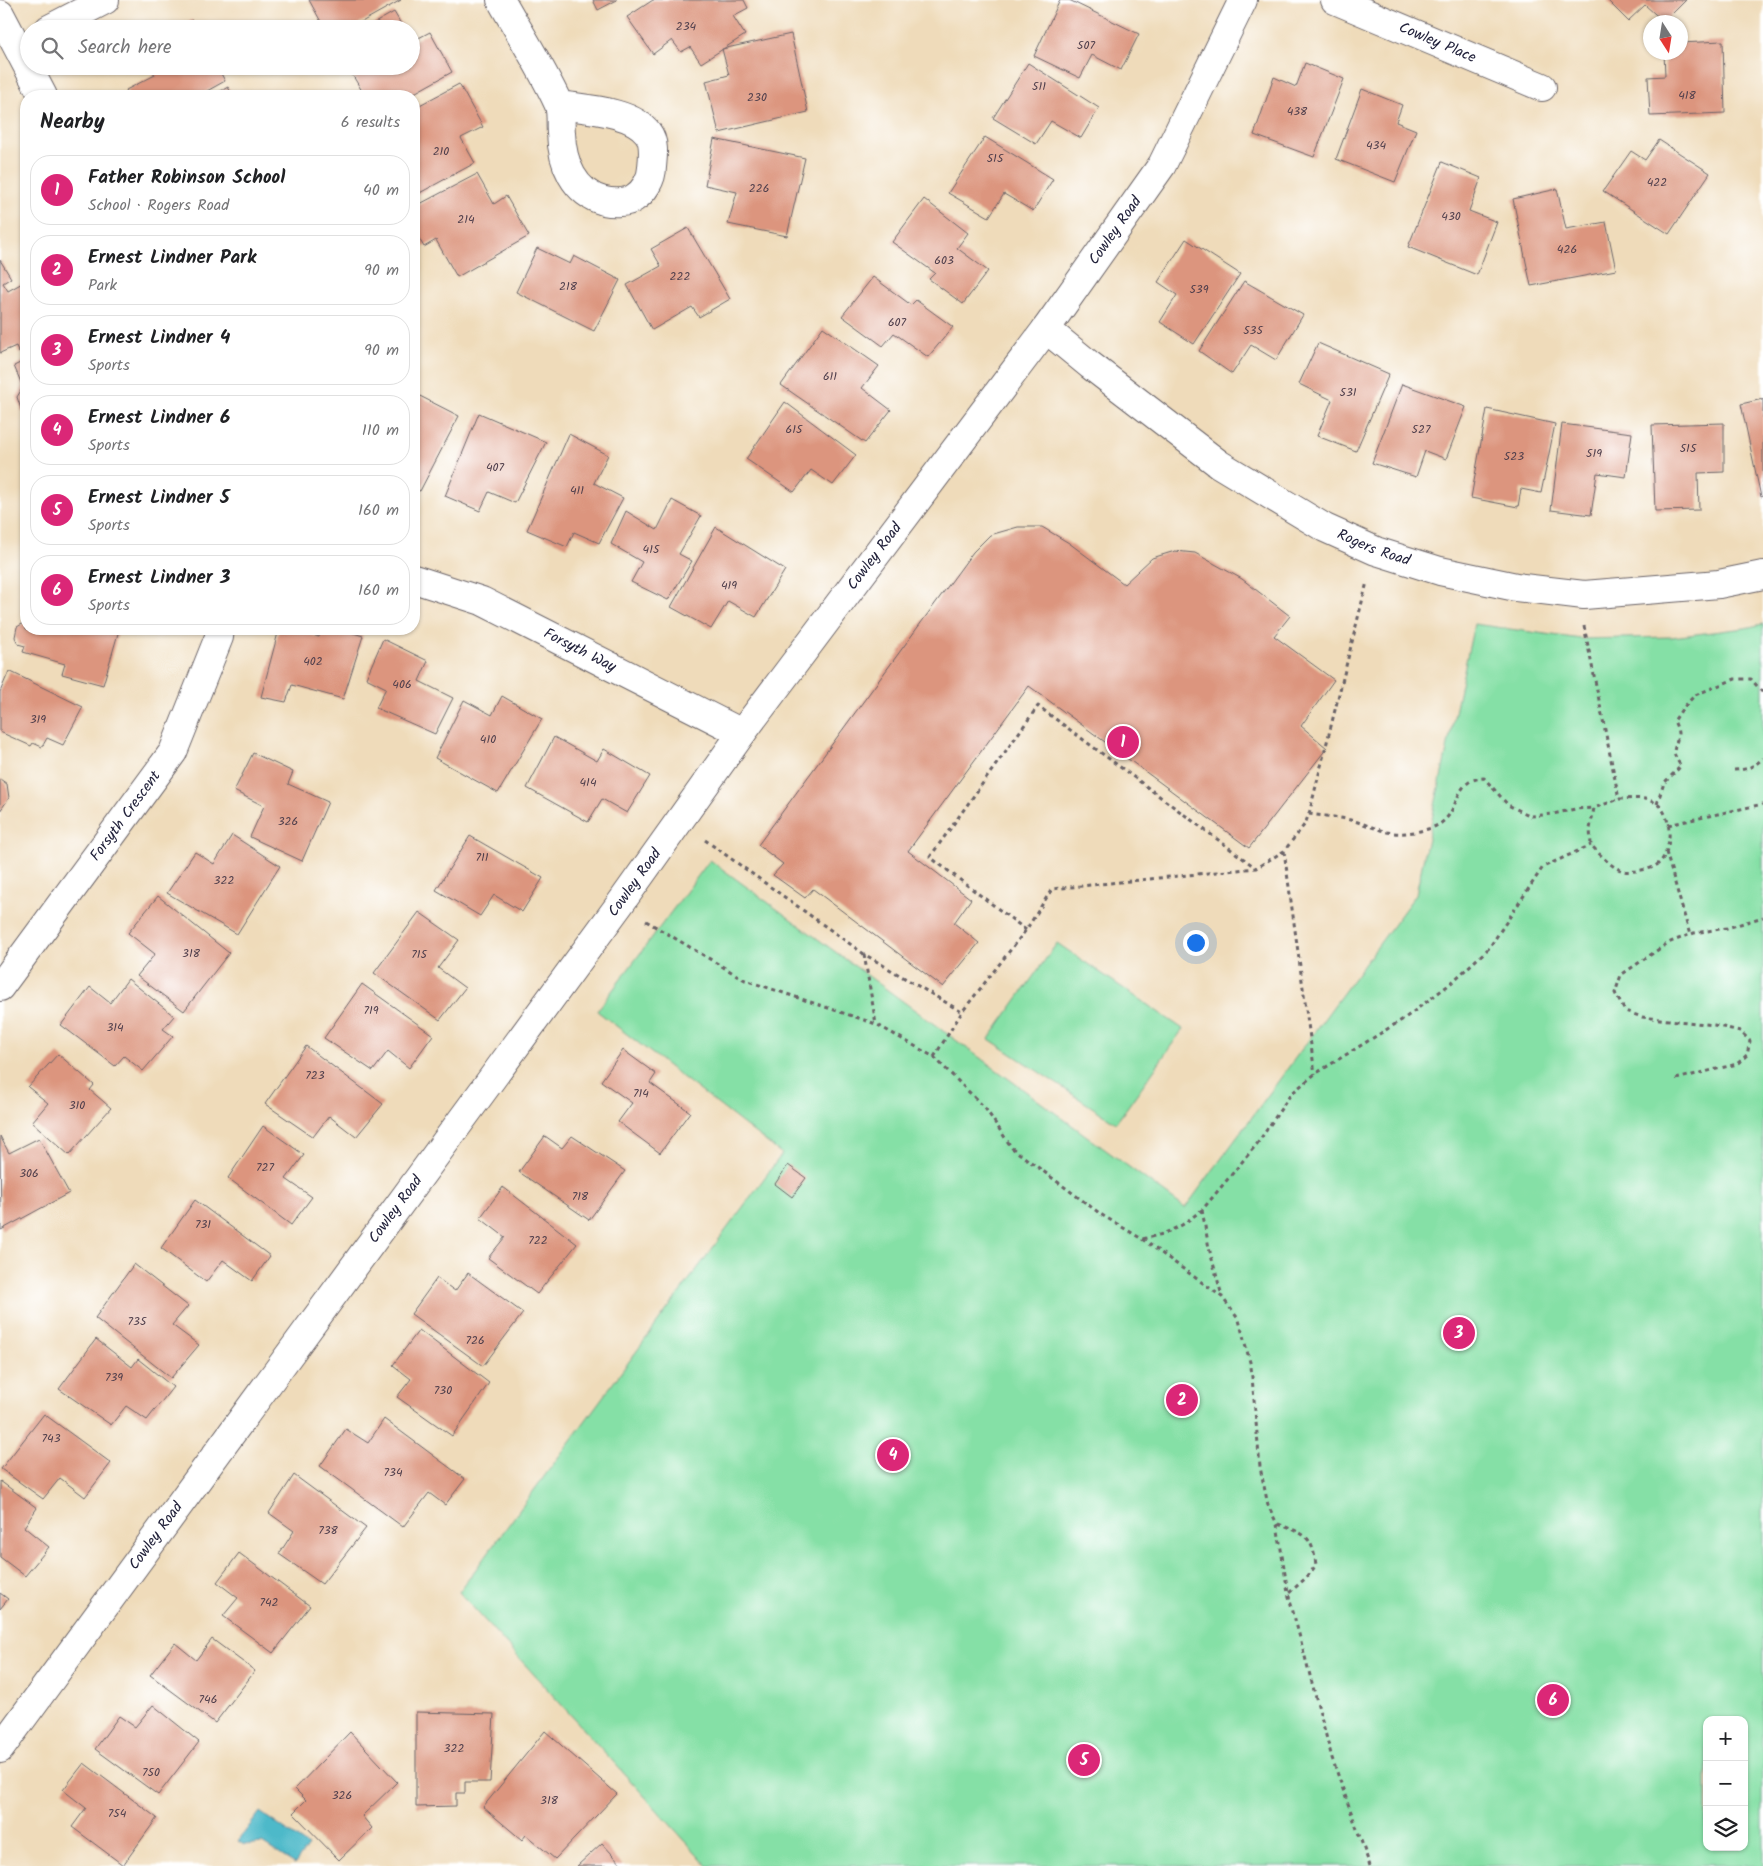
<!DOCTYPE html>
<meta charset="utf-8">
<style>
body{margin:0;font-family:Kalam,sans-serif;background:#f2f2f2;color:#202124}
.controls{position:absolute;right:15px;bottom:15px;display:grid;overflow:hidden;border-radius:10px;box-shadow:0 1px 4px #0004}
.controls button{width:45px;height:45px;display:grid;place-items:center;padding:0;border:0;border-bottom:1px solid #e0e0e0;background:#fff;color:#202124;font:25px sans-serif}
.compass{position:absolute;left:1643px;top:15px;width:45px;height:45px;border-radius:50%;background:#fff;box-shadow:0 1px 4px #0004;rotate:168deg}
.you{position:absolute;left:1195px;top:942px;width:18px;height:18px;margin:-12px;border:4px solid #fff;border-radius:50%;background:#1a73e8;box-shadow:0 0 0 8px #1a73e833}
.badge{display:grid;place-items:center;width:32px;height:32px;border-radius:50%;background:#db2777;color:#fff;font-size:16px;font-weight:700}
.pin{position:absolute;translate:-50% -50%;border:2px solid #fff;box-shadow:0 1px 5px #0006}
.list{margin:0;padding:0;list-style:none}
h2{display:flex;justify-content:space-between;align-items:center;height:65px;margin:0;padding:0 20px;font-size:21px}
h2 small{font-size:16px;font-weight:400;color:#757577}
.list li{display:grid;grid-template-columns:32px 1fr auto;gap:15px;align-items:center;box-sizing:border-box;height:70px;margin:0 10px 10px;padding:0 10px;border:1px solid #e0e0e0;border-radius:20px}
.list b{display:block;font-size:19px;white-space:nowrap}
.list p{margin:0;font-size:16px;white-space:nowrap;color:#757577}
.list em{font-size:16px;font-style:normal;color:#757577}
.icon{flex:none;width:28px;height:28px;fill:none;stroke:currentColor;stroke-width:2;stroke-linecap:round;stroke-linejoin:round}
.map{position:relative;flex:none;width:1763px;height:1866px;overflow:hidden}
.search{position:absolute;background:#fff;box-shadow:0 1px 4px #0004;left:20px;top:20px;width:400px;height:55px;display:flex;align-items:center;gap:12px;box-sizing:border-box;padding:0 18px;border-radius:28px;color:#757577;font-size:19px}
.panel{position:absolute;background:#fff;box-shadow:0 1px 4px #0004;left:20px;top:90px;width:400px;height:545px;border-radius:20px}
.map>svg:first-child{display:block}
.green{fill:#85e0a6;stroke:#548170;fill-rule:evenodd}
.water{fill:#4db9c9;stroke:#386e82}
.building{fill:#dc957e}
.lines{fill:none;stroke-linecap:round;stroke-linejoin:round}
.street-casing{stroke:#6a6367;stroke-width:30}
.path{stroke:#6a6367;stroke-width:3;stroke-dasharray:4 4;stroke-linecap:butt}
.street{stroke:#fff;stroke-width:28}
.labels{text-anchor:middle;dominant-baseline:central;stroke-width:4.5;stroke-linejoin:round;paint-order:stroke}
.number-label{font-size:12px;fill:#503f4c}
.street-label{font-size:15px;fill:#22223b;stroke:#fff}
</style>
<div class="map">
<svg width="1763" height="1866" viewBox="0 0 1763 1866">
<rect width="100%" height="100%" fill="#fff"/>
<filter id="ink" filterUnits="userSpaceOnUse"><feTurbulence type="fractalNoise" baseFrequency=".02" numOctaves="2"/><feDisplacementMap in="SourceGraphic" scale="10" xChannelSelector="R" yChannelSelector="G"/><feConvolveMatrix kernelMatrix="1 2 1 2 8 2 1 2 1" color-interpolation-filters="sRGB"/></filter>
<filter id="wash" filterUnits="userSpaceOnUse"><feTurbulence type="fractalNoise" baseFrequency=".0096" numOctaves="4" result="noise"/><feDisplacementMap in="SourceGraphic" scale="20" xChannelSelector="R" yChannelSelector="G"/><feGaussianBlur stdDeviation="1.12" result="paint"/><feColorMatrix in="noise" values="0 0 0 0 0 0 0 0 0 0 0 0 0 0 0 0 0 1.4 0 .05"/><feComposite in="paint" operator="in"/></filter>
<g filter="url(#wash)">
<rect width="100%" height="100%" fill="#efdbba"/>
<!-- green -->
<g class="green">
<path d="M1474,624l107,15 91,-2 73,-9 18,-4v1242h-1055l-249,-274 323,-438 -185,-143 113,-151 475,348 231,-314zM1707,1720h37v127h-37z"/>
<path d="M1057,943l126,86 -67,94 -127,-84z"/>
</g>
<!-- water -->
<path class="water" d="M260,1812l48,34 -13,18 -33,-21 -18,2 -6,-4z"/>
<g id="blocks">
<!-- building -->
<g class="building">
<path d="M309,0h92l-52,29h-24z"/>
<path d="M593,0h24l-19,10z"/>
<path d="M653,0h91l4,8 -15,8 12,19 -44,28 -11,-16 -9,5 -9,-12 -19,14 -26,-37z"/>
<path d="M1060,0h9l70,34 -18,36 -29,-15 -12,23 -46,-22z"/>
<path d="M1607,0h79l-22,22 -19,-17 -17,16z"/>
<path d="M394,12l10,17h-40z"/>
<path d="M192,20l5,9h-21z"/>
<path d="M430,32l22,40 -43,24h-44l-18,-30h64v-24z"/>
<path d="M791,34l17,78 -89,21 -13,-52 23,-6 -7,-26z"/>
<path d="M1723,41l2,72 -75,3 -2,-39 17,-1 -1,-24h16v-9z"/>
<path d="M1028,63l71,45 -18,30 -30,-17 -15,23 -43,-26z"/>
<path d="M1305,63l39,16 -30,78 -60,-22 20,-58 22,10z"/>
<path d="M150,66h67l8,15 -27,15h-69l-3,-6 29,-15z"/>
<path d="M459,84l24,43 -22,11 14,25 -61,33v-88z"/>
<path d="M228,87l5,9h-21z"/>
<path d="M1362,89l40,16 -6,17 20,8 -21,52 -59,-23z"/>
<path d="M985,137l68,42 -20,32 -29,-17 -15,23 -41,-24z"/>
<path d="M714,139l91,19 -18,78 -59,-12 9,-32 -32,-7z"/>
<path d="M1659,140l51,33 -41,61 -66,-43 28,-40 14,9z"/>
<path d="M1442,162l39,16 -12,33 28,11 -20,53 -69,-28z"/>
<path d="M477,174l17,30 12,-8 23,40 -72,41 -21,-37 -12,7 -10,-17v-23z"/>
<path d="M1557,189l9,40 40,-7 10,48 -85,16 -18,-87z"/>
<path d="M924,199l44,34 -11,15 31,23 -25,33 -34,-25 6,-6 -43,-31z"/>
<path d="M688,228l42,71 -31,18 -7,-10 -40,23 -25,-45 34,-19 -10,-17z"/>
<path d="M1186,239l54,35 -46,70 -34,-22 17,-27 -19,-13z"/>
<path d="M537,248l33,16 4,-8 46,24 -26,51 -78,-39z"/>
<path d="M0,260l11,18 -8,5 5,8 18,-10v68l-7,4 -3,-7 -16,7z"/>
<path d="M873,277l38,28 5,-5 37,27 -25,30 -34,-24 -11,13 -41,-30z"/>
<path d="M1244,281l59,34 -27,45 -25,-15 -19,29 -33,-23z"/>
<path d="M823,327l56,39 -17,22 29,22 -26,33 -84,-58z"/>
<path d="M1318,343l71,31 -33,77 -39,-15 15,-36 -33,-16z"/>
<path d="M26,360v52h-4l-5,-15 6,-10 -9,-21z"/>
<path d="M1402,384l64,23 -20,52 -21,-8 -9,26 -44,-14z"/>
<path d="M414,393l45,23 -39,75 -6,-2z"/>
<path d="M1763,399v97l-2,1 -20,-93z"/>
<path d="M785,402l71,53 -23,30 -22,-15 -17,22 -48,-33z"/>
<path d="M1487,409l68,15 -14,69 -20,-4 -3,18 -47,-9z"/>
<path d="M479,413l67,29 -31,61 -26,-11 -9,19 -35,-15z"/>
<path d="M1724,423v49l-26,1 1,37 -44,1 -3,-86z"/>
<path d="M1562,424l70,9 -6,44 -29,-4 -6,42 -40,-5z"/>
<path d="M569,434l39,21 -14,28 29,15 -24,45 -25,-11 -7,15 -40,-17z"/>
<path d="M672,500l29,16 -22,38 13,7 -24,39 -37,-18 11,-20 -31,-18 15,-33 31,19z"/>
<path d="M716,527l69,43 -29,47 -28,-16 -17,28 -40,-22z"/>
<path d="M1018,527h24l27,16 55,41 28,-26 23,-7 20,2 47,26 48,37 -16,20 60,44 -33,46 26,22 -78,100 -220,-162 -121,165 63,48 -17,24 25,20 -36,44 -130,-98 -8,9 -32,-23 10,-11 -25,-19 215,-293 17,-17z"/>
<path d="M24,623l2,1v5l93,1 -16,55 -41,-11 3,-10 -42,-12 2,-6 -7,-2 -3,-7 2,-10z"/>
<path d="M279,629h14l26,8 2,-8h20l22,7 -20,63 -51,-14 -6,17 -25,-5z"/>
<path d="M383,639l45,22 -9,20 34,17 -18,36 -59,-26 10,-20 -20,-10z"/>
<path d="M9,671l74,36 -20,38 -16,-7 -5,9 -9,-4 -2,3 -31,-14v-40z"/>
<path d="M502,696l40,23 -44,74 -63,-35 29,-58 28,15z"/>
<path d="M554,737l43,24 7,-12 46,27 -23,37 -25,-14 -14,23 -61,-34z"/>
<path d="M253,753l40,19 -5,12 40,18 -26,59 -52,-24 14,-31 -30,-15z"/>
<path d="M0,779l7,5 2,14 -9,13z"/>
<path d="M232,835l48,31 -43,68 -70,-41 28,-41 19,12z"/>
<path d="M470,836l73,42 -21,34 -28,-17 -14,21 -44,-26z"/>
<path d="M158,896l71,57 -45,58 -47,-35 18,-22 -27,-21z"/>
<path d="M419,912l40,28 -21,28 27,20 -25,32 -66,-47z"/>
<path d="M128,979l46,37 -11,13 10,7 -30,35 -19,-15 -9,10 -54,-41 29,-38 20,16z"/>
<path d="M362,984l71,51 -24,33 -21,-17 -15,20 -49,-33z"/>
<path d="M306,1046l77,58 -27,33 -27,-21 -16,21 -48,-33z"/>
<path d="M623,1050l33,24 -6,9 40,29 -30,41 -42,-31 14,-19 -31,-22z"/>
<path d="M58,1054l36,31 -4,5 21,18 -42,47 -37,-33 16,-19 -20,-16z"/>
<path d="M263,1126l41,29 -18,24 26,18 -21,28 -63,-47z"/>
<path d="M0,1136l9,17 30,-15 30,55 -68,37z"/>
<path d="M545,1136l17,12 10,-12 53,35 -36,49 -70,-48z"/>
<path d="M788,1165l18,13 -14,19 -17,-13z"/>
<path d="M503,1187l74,57 -40,50 -49,-36 17,-21 -25,-19z"/>
<path d="M195,1200l75,56 -18,25 -29,-21 -17,22 -45,-34z"/>
<path d="M134,1264l54,42 -16,19 27,20 -28,33 -76,-60z"/>
<path d="M468,1273l55,40 -40,53 -72,-52 26,-36 18,13z"/>
<path d="M419,1330l70,53 -37,53 -55,-39 14,-18 -18,-14z"/>
<path d="M96,1339l36,28 6,-8 35,28 -26,33 -21,-14 -15,19 -52,-36z"/>
<path d="M44,1414l67,49 -26,34 -25,-19 -17,21 -42,-30z"/>
<path d="M384,1419l81,60 -20,26 -16,-12 -26,34 -83,-61 26,-37 22,14z"/>
<path d="M294,1475l72,53 -44,56 -43,-30 15,-23 -25,-18z"/>
<path d="M0,1481l37,27 -13,19 25,20 -24,29 -25,-19z"/>
<path d="M239,1553l71,53 -37,47 -50,-37 15,-18 -21,-16z"/>
<path d="M0,1593l8,6 -8,10z"/>
<path d="M212,1639l43,32 -40,52 -65,-48 25,-32 21,17z"/>
<path d="M153,1705l46,37 -41,53 -63,-46 24,-33 16,11z"/>
<path d="M416,1712l78,2 -4,68h-25v11h-9v13l-40,1z"/>
<path d="M545,1731l72,63 -62,65 -29,-24 -4,5 -39,-33z"/>
<path d="M350,1732l47,50 -35,34 10,12 -33,32 -46,-47 13,-13 -11,-11z"/>
<path d="M84,1763l73,55 -34,47 -51,-38 14,-19 -23,-18z"/>
<path d="M602,1843l21,23h-46z"/>
</g>
</g>
</g>
<g filter="url(#ink)">
<use href="#blocks" fill-opacity="0" stroke="#6a6367" stroke-width="1"/>
<g class="lines">
<defs>
<g id="street">
<path d="M501,0c19,34 41,68 57,103 4,8 2,21 3,30 1,30 13,60 43,68 9,2 23,2 30,-3 10,-6 18,-19 18,-31 1,-10 3,-25 -4,-34 -16,-22 -63,-24 -88,-28"/>
<path id="s1" d="M1335,0l207,87"/>
<path d="M0,14l43,82"/>
<path d="M49,29l56,-29"/>
<path id="s2" d="M1046,329l44,36 129,99 106,64 51,23 64,20 76,16 68,8 135,-11 44,-9"/>
<path id="s3" d="M414,579l68,22 260,132"/>
<path id="s4" d="M0,987l173,-235 46,-115 1,-8"/>
<path id="s5" d="M0,1749l620,-845 122,-171 304,-404 116,-164 81,-165"/>
</g>
</defs>
<!-- street casing -->
<use href="#street" class="street-casing"/>
<!-- path -->
<g class="path">
<path d="M1584,626l35,173"/>
<path d="M1734,770c12,0 20,-3 29,-12"/>
<path d="M1619,799c11,0 28,-3 38,5 17,12 16,52 -2,62 -5,3 -13,4 -19,5 -3,0 -8,1 -12,0 -13,-3 -24,-17 -33,-26l-1,-16 4,-21z"/>
<path d="M1657,804l7,-21 17,-17c-12,-17 -5,-15 -3,-32 0,-4 -2,-9 -4,-13l8,-12 13,-14 40,-16h16l12,14"/>
<path d="M1309,814l58,-232"/>
<path d="M1668,825l95,-21"/>
<path d="M705,840l159,114 98,58"/>
<path d="M1284,851l31,223"/>
<path d="M1666,852l24,83"/>
<path d="M646,921l99,59 131,44 58,33 51,51 27,40 90,67 40,24 21,-5 19,-9 20,-15 55,-66 34,-50 24,-20 90,-56 45,-34 39,-36 54,-81 48,-22"/>
<path d="M1026,930l-96,-73 108,-151 218,162"/>
<path d="M864,954l12,70"/>
<path d="M934,1057l28,-45 64,-82 26,-41 204,-21 28,-17 21,-27 4,-10c15,2 31,3 45,7 11,3 22,8 33,11 15,3 35,0 49,-6 26,-12 15,-47 48,-48l24,27 23,11 22,-2 22,-5 19,-1"/>
<path d="M1676,1079l61,-15 10,-9 3,-14 -10,-10 -26,-6 -72,-8 -17,-6 -10,-18 6,-18 47,-32 26,-10 33,-5 36,-11"/>
<path d="M1202,1210l7,38 13,48"/>
<path d="M1142,1239l80,58 17,23 12,46 9,101 8,38 9,19 11,69 44,165 38,108"/>
<path d="M1278,1524c26,10 34,10 38,41l-9,12 -18,16"/>
</g>
<!-- street -->
<use href="#street" class="street"/>
</g>
</g>
<g class="labels">
<!-- number labels -->
<g class="number-label">
<text x="686" y="26">234</text>
<text x="1086" y="45">507</text>
<text x="1039" y="86">511</text>
<text x="1687" y="95">418</text>
<text x="757" y="97">230</text>
<text x="1297" y="111">438</text>
<text x="1376" y="145">434</text>
<text x="441" y="151">210</text>
<text x="995" y="158">515</text>
<text x="1657" y="182">422</text>
<text x="759" y="188">226</text>
<text x="1451" y="216">430</text>
<text x="466" y="219">214</text>
<text x="1567" y="249">426</text>
<text x="944" y="260">603</text>
<text x="680" y="276">222</text>
<text x="568" y="286">218</text>
<text x="1199" y="289">539</text>
<text x="897" y="322">607</text>
<text x="1253" y="330">535</text>
<text x="830" y="376">611</text>
<text x="1348" y="392">531</text>
<text x="794" y="429">615</text>
<text x="1421" y="429">527</text>
<text x="1688" y="448">515</text>
<text x="1594" y="453">519</text>
<text x="1514" y="456">523</text>
<text x="495" y="467">407</text>
<text x="577" y="490">411</text>
<text x="651" y="549">415</text>
<text x="729" y="585">419</text>
<text x="313" y="661">402</text>
<text x="402" y="684">406</text>
<text x="38" y="719">319</text>
<text x="488" y="739">410</text>
<text x="588" y="782">414</text>
<text x="288" y="821">326</text>
<text x="482" y="857">711</text>
<text x="224" y="880">322</text>
<text x="191" y="953">318</text>
<text x="419" y="954">715</text>
<text x="371" y="1010">719</text>
<text x="115" y="1027">314</text>
<text x="315" y="1075">723</text>
<text x="641" y="1093">714</text>
<text x="77" y="1105">310</text>
<text x="265" y="1167">727</text>
<text x="29" y="1173">306</text>
<text x="580" y="1196">718</text>
<text x="203" y="1224">731</text>
<text x="538" y="1240">722</text>
<text x="137" y="1321">735</text>
<text x="475" y="1340">726</text>
<text x="114" y="1377">739</text>
<text x="443" y="1390">730</text>
<text x="51" y="1438">743</text>
<text x="393" y="1472">734</text>
<text x="328" y="1530">738</text>
<text x="269" y="1602">742</text>
<text x="208" y="1699">746</text>
<text x="454" y="1748">322</text>
<text x="151" y="1772">750</text>
<text x="342" y="1795">326</text>
<text x="549" y="1800">318</text>
<text x="117" y="1813">754</text>
</g>
<!-- street labels -->
<g class="street-label">
<text stroke="none"><textPath href="#s1" startOffset="111">Cowley Place</textPath></text>
<text stroke="none"><textPath href="#s5" startOffset="1884">Cowley Road</textPath></text>
<text stroke="none"><textPath href="#s2" startOffset="396">Rogers Road</textPath></text>
<text stroke="none"><textPath href="#s5" startOffset="1479">Cowley Road</textPath></text>
<text stroke="none"><textPath href="#s3" startOffset="181">Forsyth Way</textPath></text>
<text stroke="none"><textPath href="#s4" startOffset="212">Forsyth Crescent</textPath></text>
<text stroke="none"><textPath href="#s5" startOffset="1074">Cowley Road</textPath></text>
<text stroke="none"><textPath href="#s5" startOffset="669">Cowley Road</textPath></text>
<text stroke="none"><textPath href="#s5" startOffset="264">Cowley Road</textPath></text>
</g>
</g>
</svg>
<div class="controls">
<button>+</button>
<button>−</button>
<button><svg class="icon" aria-label="layers" viewBox="0 0 24 24"><path d="M12 4l9 5-9 5-9-5zM3 14l9 5 9-5"/></svg></button>
</div>
<svg class="compass" viewBox="-18 -18 36 36"><path d="M0-13l5 13h-10z" fill="#e53935"/><path d="M0 13l5-13h-10z" fill="#757577"/></svg>
<div class="you"></div>
<div class="pin badge" style="left:1123px;top:742px">1</div>
<div class="pin badge" style="left:1182px;top:1400px">2</div>
<div class="pin badge" style="left:1459px;top:1333px">3</div>
<div class="pin badge" style="left:893px;top:1455px">4</div>
<div class="pin badge" style="left:1084px;top:1760px">5</div>
<div class="pin badge" style="left:1553px;top:1700px">6</div>
<div class="search"><svg class="icon" aria-label="search" viewBox="0 0 24 24"><circle cx="10" cy="10" r="6"/><path d="M15 15l6 6"/></svg>Search here</div>
<section class="panel">
<h2>Nearby<small>6 results</small></h2>
<ul class="list">
<li><span class="badge">1</span><div><b>Father Robinson School</b><p>School · Rogers Road</p></div><em>40 m</em></li>
<li><span class="badge">2</span><div><b>Ernest Lindner Park</b><p>Park</p></div><em>90 m</em></li>
<li><span class="badge">3</span><div><b>Ernest Lindner 4</b><p>Sports</p></div><em>90 m</em></li>
<li><span class="badge">4</span><div><b>Ernest Lindner 6</b><p>Sports</p></div><em>110 m</em></li>
<li><span class="badge">5</span><div><b>Ernest Lindner 5</b><p>Sports</p></div><em>160 m</em></li>
<li><span class="badge">6</span><div><b>Ernest Lindner 3</b><p>Sports</p></div><em>160 m</em></li>
</ul>
</section>
</div>
